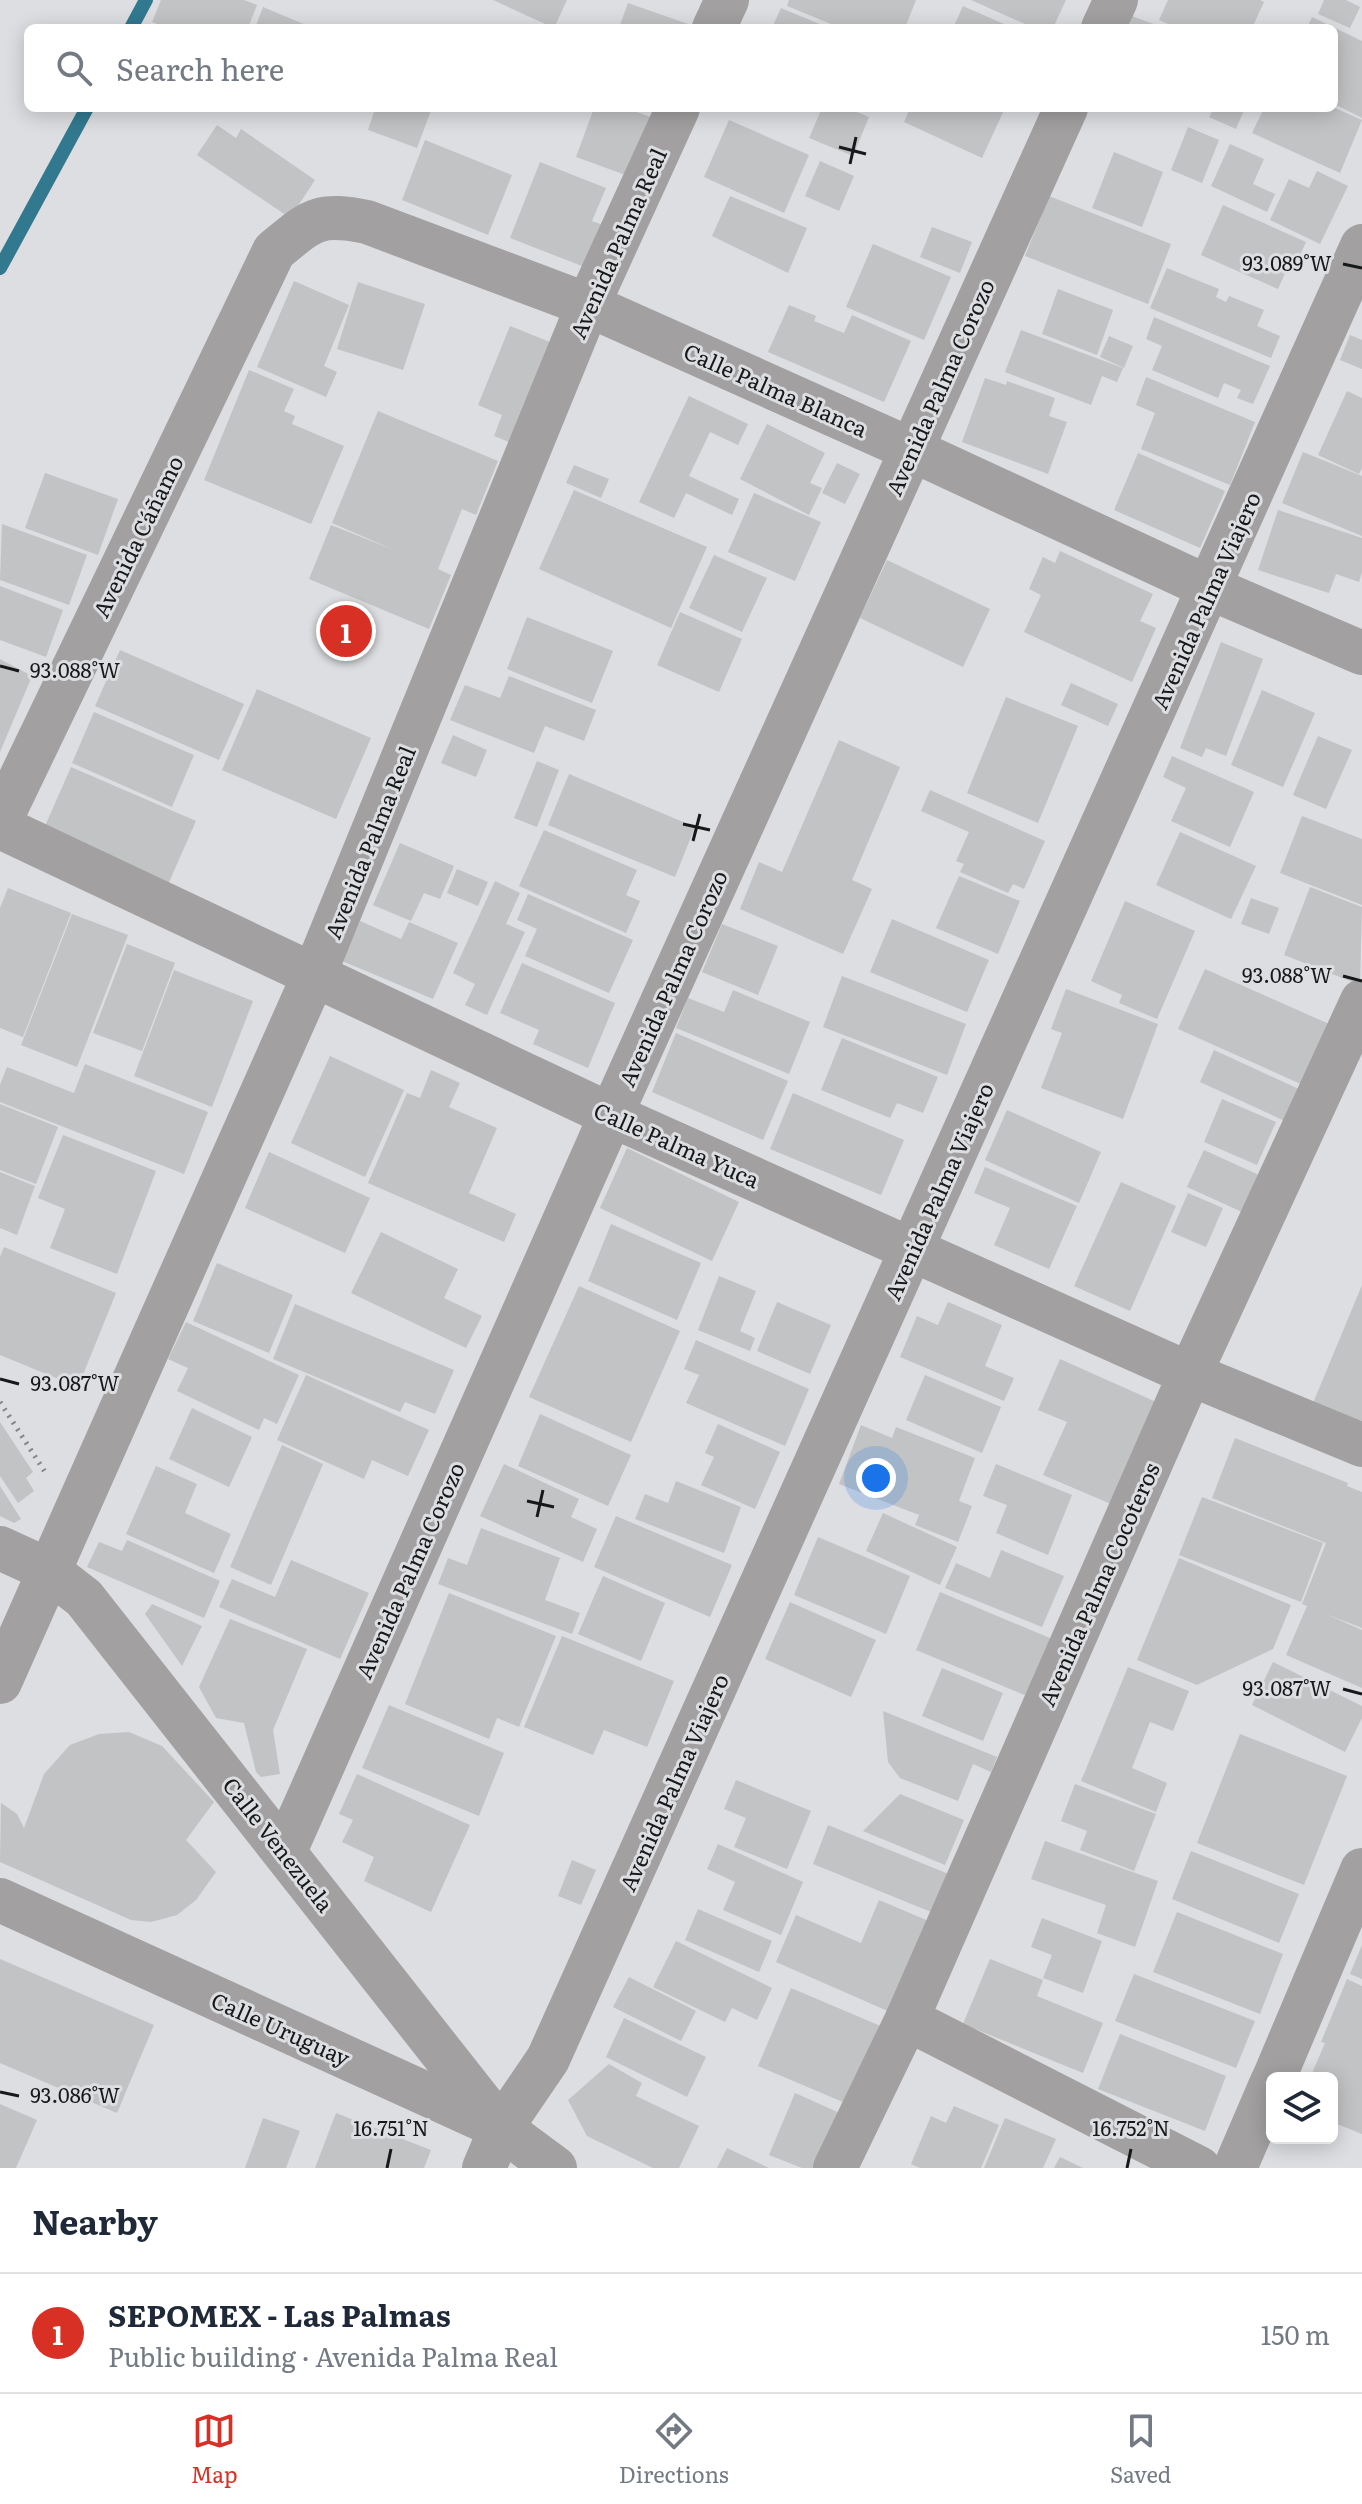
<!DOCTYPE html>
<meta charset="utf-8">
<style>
body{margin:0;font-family:Literata,serif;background:#f6f6f7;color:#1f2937}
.controls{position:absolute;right:24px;bottom:24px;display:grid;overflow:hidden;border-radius:12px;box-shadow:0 4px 20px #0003}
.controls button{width:72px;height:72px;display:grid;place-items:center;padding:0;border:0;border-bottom:2px solid #e0e1e3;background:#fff;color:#1f2937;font:40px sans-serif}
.you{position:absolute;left:876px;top:1478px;width:28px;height:28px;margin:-20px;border:6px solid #fff;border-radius:50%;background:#1a73e8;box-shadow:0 0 0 12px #1a73e833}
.badge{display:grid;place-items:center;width:52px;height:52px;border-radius:50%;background:#d93025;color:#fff;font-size:26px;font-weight:700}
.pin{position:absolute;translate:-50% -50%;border:4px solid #fff;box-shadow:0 2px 8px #0006}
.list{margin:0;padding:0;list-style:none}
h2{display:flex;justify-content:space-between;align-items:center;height:104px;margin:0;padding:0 32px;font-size:34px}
h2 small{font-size:26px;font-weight:400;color:#747a83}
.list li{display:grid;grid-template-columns:52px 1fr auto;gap:24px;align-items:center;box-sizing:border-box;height:120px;padding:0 32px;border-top:2px solid #e0e1e3}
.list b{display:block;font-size:30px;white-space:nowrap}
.list p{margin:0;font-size:26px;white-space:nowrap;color:#747a83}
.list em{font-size:26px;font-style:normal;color:#747a83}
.icon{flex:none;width:44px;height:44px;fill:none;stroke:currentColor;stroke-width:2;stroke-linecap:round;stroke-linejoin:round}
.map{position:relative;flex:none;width:1362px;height:2168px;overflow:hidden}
.search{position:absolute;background:#fff;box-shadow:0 4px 20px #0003;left:24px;right:24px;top:24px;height:88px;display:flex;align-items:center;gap:20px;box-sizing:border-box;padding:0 28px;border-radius:12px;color:#747a83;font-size:30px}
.sheet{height:224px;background:#fff}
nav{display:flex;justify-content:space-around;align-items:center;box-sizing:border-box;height:112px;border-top:2px solid #e0e1e3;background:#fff;font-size:22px;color:#747a83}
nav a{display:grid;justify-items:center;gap:4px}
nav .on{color:#d93025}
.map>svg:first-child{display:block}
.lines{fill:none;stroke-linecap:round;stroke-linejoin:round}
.stream{stroke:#32798f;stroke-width:14}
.building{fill:#c1c3c5}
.path{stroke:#858688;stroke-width:5;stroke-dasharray:2 6;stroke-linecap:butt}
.minor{stroke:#a2a0a0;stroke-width:44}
.ticks{fill:none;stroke:#171819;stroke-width:3}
.labels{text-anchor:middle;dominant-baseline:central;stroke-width:6;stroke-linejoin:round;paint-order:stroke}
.street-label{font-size:22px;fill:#171819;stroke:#dcdee1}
.ticks-label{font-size:20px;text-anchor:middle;fill:#171819;stroke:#dcdee1;stroke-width:6;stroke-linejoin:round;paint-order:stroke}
</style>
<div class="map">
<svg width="1362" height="2168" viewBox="0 0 1362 2168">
<rect width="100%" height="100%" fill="#dcdee1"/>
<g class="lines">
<!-- stream -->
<g class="stream">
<path d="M131,28l15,-28"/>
<path d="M0,268l87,-160"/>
</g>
</g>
<!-- building -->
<g class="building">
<path d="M161,0h83l13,5 -9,23h-80l-16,-6z"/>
<path d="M493,0h74l-13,28z"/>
<path d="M789,0h127l-11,28h-64l-54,-22z"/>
<path d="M971,0h95l-13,28h-19z"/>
<path d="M1168,0h92l4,2 -12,26h-75l-18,-8z"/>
<path d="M1324,0h22l14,7 -10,21 -32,-14z"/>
<path d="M628,3l60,21 -1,4h-57l-10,-3z"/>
<path d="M963,6l50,22h-60z"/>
<path d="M263,7l50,21h-58z"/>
<path d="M781,8l48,20h-57z"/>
<path d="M1132,16l32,12h-36z"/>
<path d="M1312,17l50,24v77l-28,-14v-76h-27z"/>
<path d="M364,108h68l-15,40 -49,-18 6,-18z"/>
<path d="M594,108h32l27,10 -22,59 -55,-20z"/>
<path d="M822,108h25l22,9 -16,39 -44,-18z"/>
<path d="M910,108h90l4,2 -22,48 -78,-36z"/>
<path d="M1214,108h31l-9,21 -27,-12z"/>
<path d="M1264,108h71l27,12 -22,53 -88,-40z"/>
<path d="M729,120l80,35 -25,58 -80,-36z"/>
<path d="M217,125l19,13 5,-9 74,51 -25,38 -93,-63z"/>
<path d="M1188,127l31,13 -17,43 -31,-13z"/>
<path d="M425,140l87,35 -24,60 -86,-35z"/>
<path d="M1230,144l34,15 -11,25 22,10 -8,18 -56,-26z"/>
<path d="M1114,152l49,20 -21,55 -50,-19z"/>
<path d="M820,161l34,15 -15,35 -34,-15z"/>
<path d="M540,162l66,26 -14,33 11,4 -16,43 -77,-30z"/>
<path d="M1317,171l31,15 -28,58 -50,-24 19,-41 20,9z"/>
<path d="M730,196l77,32 -19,45 -76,-37z"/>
<path d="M1049,196l122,48 -23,60 -123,-48z"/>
<path d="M1223,205l83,37 -13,29 -6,-2 -9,20 -77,-34z"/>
<path d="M932,227l40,15 -12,31 -40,-16z"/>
<path d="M873,244l78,33 -27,63 -78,-33z"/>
<path d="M1167,268l52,21 -3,8 10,5 3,-6 35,14 -7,16 23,10 -9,22 -121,-50z"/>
<path d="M294,281l55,24 -25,61 13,6 -11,25 -69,-30z"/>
<path d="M358,282l67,22 -22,66 -66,-21z"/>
<path d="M1058,289l55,21 -16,45 -55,-21z"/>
<path d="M789,305l27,11 -2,5 30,12 8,-18 59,26 -27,61 -116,-50z"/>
<path d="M1154,317l116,49 -17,38 -16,-6 4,-8 -17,-7 -6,15 -66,-28 10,-24 -16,-7z"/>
<path d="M510,326l40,16 -41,100 -15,-6 8,-21 -24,-10z"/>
<path d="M1021,330l102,38 -6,14 -15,-6 -11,29 -86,-33z"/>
<path d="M1350,335l12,5v29l-22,-9z"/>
<path d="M1109,336l24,10 -9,22 -24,-11z"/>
<path d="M249,370l45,19 -10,22 11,5 -3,8 52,22 -33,78 -107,-44z"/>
<path d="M1146,377l109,45 -25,63 -89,-36 14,-36 -19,-8z"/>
<path d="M985,378l21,7 1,-4 48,17 -6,18 18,6 -19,52 -86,-32z"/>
<path d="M1347,391l15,7v70l-3,6 -41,-19z"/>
<path d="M689,396l59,28 -10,21 -28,-13 -21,44 50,23 -7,16 -46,-22 -12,25 -35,-16z"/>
<path d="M378,411l120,50 -22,54 -14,-6 -24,60 13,6 -22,54 -120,-50 22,-54 63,25 -62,-27z"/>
<path d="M767,424l58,29 -15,30 12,5 -13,27 -69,-36z"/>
<path d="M1303,452l59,24v60l-80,-33z"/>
<path d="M1138,453l87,38 -25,57 -86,-38z"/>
<path d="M837,463l23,11 -15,30 -23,-11z"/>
<path d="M574,465l35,14 -8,19 -35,-15z"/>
<path d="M45,473l73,26 -20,56 -73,-27z"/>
<path d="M574,490l133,57 -36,81 -132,-59z"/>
<path d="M754,493l67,29 -26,59 -67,-29z"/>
<path d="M1278,510l84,28v34l-3,10 -23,-8 -7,19 -71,-23z"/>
<path d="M2,524l85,31 -18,50 -69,-25z"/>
<path d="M1060,551l93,43 -13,27 16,7 -24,54 -108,-50 17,-37 -12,-6 14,-32 12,6z"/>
<path d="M714,555l53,23 -25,54 -53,-24z"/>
<path d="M887,560l103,49 -27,58 -103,-49z"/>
<path d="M0,586l63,24 -17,47 -46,-17z"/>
<path d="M680,612l62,27 -23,53 -62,-27z"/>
<path d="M527,617l86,34 -21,52 -85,-34z"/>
<path d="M1221,642l42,17 -37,97 -20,-8 -4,9 -22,-9z"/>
<path d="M120,650l124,54 -25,56 -124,-54z"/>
<path d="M0,659l32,17 -32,76z"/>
<path d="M509,676l87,34 -12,31 -39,-15 -11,27 -84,-33 15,-35 35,13z"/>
<path d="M1071,683l47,21 -10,22 -47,-21z"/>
<path d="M257,689l114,49 -35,81 -114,-49z"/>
<path d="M1262,690l53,23 -32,74 -52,-22z"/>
<path d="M1006,697l72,29 -40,97 -71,-30z"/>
<path d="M94,712l100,43 -22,52 -100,-44z"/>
<path d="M453,735l34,15 -11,27 -35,-14z"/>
<path d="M1318,736l34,14 -26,59 -33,-14z"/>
<path d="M839,740l61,27 -48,113 20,9 -29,65 -103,-45 19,-47 23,10z"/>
<path d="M1172,756l82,36 -24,55 -59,-26 15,-33 -23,-11z"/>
<path d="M537,761l22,9 -22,57 -23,-9z"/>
<path d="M71,767l125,54 -30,68 -125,-54z"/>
<path d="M569,774l126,53 -20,50 -127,-52z"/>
<path d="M930,790l115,51 -21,48 -11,-5 -5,9 -48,-21 4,-8 -8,-3 13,-29 -48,-21z"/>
<path d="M1302,816l60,23v66l-82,-32z"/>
<path d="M544,830l93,40 -11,25 14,6 -14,32 -107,-47z"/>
<path d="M1180,832l76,34 -25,53 -75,-34z"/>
<path d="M400,843l54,23 -14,33 -16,-6 -13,28 -38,-16z"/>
<path d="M457,869l31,13 -10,24 -31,-13z"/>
<path d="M959,876l61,25 -22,53 -62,-26z"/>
<path d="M495,881l25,12 -14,31 19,8 -38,83 -22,-10 10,-21 -22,-11z"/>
<path d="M1310,887l52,20 -2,78 -76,-30z"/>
<path d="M8,888l63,25 -48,124 -23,-9v-120z"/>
<path d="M528,894l105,46 -24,53 -84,-37 12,-27 -20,-9z"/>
<path d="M1251,898l28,10 -10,26 -28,-10z"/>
<path d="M1125,901l70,30 -38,88 -38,-16 3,-8 -31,-14z"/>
<path d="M72,914l56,21 -51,132 -56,-22z"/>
<path d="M892,919l97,41 -22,52 -97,-40z"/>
<path d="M360,921l41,18 8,-17 49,21 -25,56 -91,-38z"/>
<path d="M722,924l56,22 -20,49 -56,-23z"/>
<path d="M127,944l48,19 -33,88 -49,-18z"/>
<path d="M522,963l93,40 -27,65 -55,-24 6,-14 -39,-17z"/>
<path d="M1205,969l124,55 -26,61 -125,-56z"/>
<path d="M174,970l79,31 -41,106 -78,-31z"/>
<path d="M842,976l124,48 -19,51 -124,-48z"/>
<path d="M1066,989l92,35 -35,95 -82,-31 21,-55 -11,-4z"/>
<path d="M733,990l77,32 -21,52 -113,-46 12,-30 36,14z"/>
<path d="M676,1033l112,48 -25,59 -111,-48z"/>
<path d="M842,1038l96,39 -15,36 -26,-10 -7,15 -69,-28z"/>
<path d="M1214,1050l87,40 -14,32 -87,-40z"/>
<path d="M330,1056l74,34 -39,87 -74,-34z"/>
<path d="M85,1064l123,48 -24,62 -184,-72v-17l7,-18 67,26z"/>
<path d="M431,1070l29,13 -11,24 48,21 -28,65 47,21 -12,28 -136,-59 39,-90 13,5z"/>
<path d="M793,1093l111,47 -23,55 -111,-46z"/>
<path d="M1222,1099l54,23 -19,43 -53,-23z"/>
<path d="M0,1104l58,23 -22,57 -36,-14z"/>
<path d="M1007,1110l94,42 -22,51 -94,-43z"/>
<path d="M63,1135l93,36 -39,103 -67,-26 15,-39 -27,-11z"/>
<path d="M627,1148l112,54 -27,59 -112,-53z"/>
<path d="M1204,1150l66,30 -17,37 -66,-30z"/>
<path d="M269,1152l101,46 -25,55 -100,-45z"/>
<path d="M985,1167l92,39 -28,63 -55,-24 16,-37 -36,-15z"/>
<path d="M0,1172l35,14 -18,49 -17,-7z"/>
<path d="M1121,1182l55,24 -46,105 -56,-25z"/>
<path d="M1188,1193l35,15 -17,39 -35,-15z"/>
<path d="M611,1224l90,39 -24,57 -89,-39z"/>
<path d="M381,1232l77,37 -14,29 38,18 -16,32 -115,-55z"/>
<path d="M4,1247l112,46 -38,94 -78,-32v-98z"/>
<path d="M217,1263l76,32 -24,58 -76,-32z"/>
<path d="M719,1276l37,15 -16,40 15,7 -5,13 -52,-21z"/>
<path d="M1362,1285v138l-49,-20z"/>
<path d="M579,1286l101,45 -49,111 -102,-45z"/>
<path d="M777,1302l54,23 -21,49 -53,-23z"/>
<path d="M948,1302l54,23 -17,41 29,12 -10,23 -104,-44 17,-41 21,9z"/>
<path d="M295,1304l159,66 -19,44 -30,-12 -5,10 -127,-53z"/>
<path d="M186,1322l113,53 -22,49 -13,-6 -5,12 -82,-39 11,-23 -20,-9z"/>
<path d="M696,1340l113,49 -24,57 -99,-43 13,-28 -15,-6z"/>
<path d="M1060,1359l103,46 -45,102 -75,-32 24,-53 -29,-12z"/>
<path d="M306,1375l123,55 -21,46 -36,-16 -8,19 -87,-39z"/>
<path d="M925,1375l76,32 -19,46 -76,-33z"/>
<path d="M192,1408l60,29 -23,50 -60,-28z"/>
<path d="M540,1414l91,41 -23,51 -90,-40z"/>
<path d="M0,1422l33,50 -7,6 8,13 -16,12 -18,-27z"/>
<path d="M718,1424l62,28 -25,57 -54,-24 13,-28 -9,-4z"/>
<path d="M861,1425l31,13 4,-11 79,31 -16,43 13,5 -14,36 -43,-17 4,-10 -80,-31z"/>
<path d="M1235,1438l113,45 -1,3 15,6v136l-36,-14 36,16v58l-76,-33 21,-49 -5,-2 24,-61 -114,-45z"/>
<path d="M282,1445l41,19 -52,121 -41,-18z"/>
<path d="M504,1464l75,35 -8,18 26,12 -14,33 -103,-46z"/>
<path d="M996,1464l76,31 -24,60 -52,-22 11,-28 -24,-9z"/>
<path d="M156,1466l41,18 -12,29 46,21 -17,39 -88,-39z"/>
<path d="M676,1481l65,26 -17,46 -89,-34 10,-25 23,9z"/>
<path d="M0,1486l21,33 -7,4 -14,-7z"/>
<path d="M1202,1497l121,46 -22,59 -122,-47z"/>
<path d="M883,1513l74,34 -17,38 -74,-34z"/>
<path d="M616,1516l116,49 -22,52 -116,-50z"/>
<path d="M481,1528l79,30 -15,42 35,13 -8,21 -134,-50 10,-26 19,7z"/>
<path d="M818,1537l92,39 -24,58 -92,-39z"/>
<path d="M127,1540l93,41 -16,37 -117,-51 12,-25 23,9z"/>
<path d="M1001,1550l63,26 -22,51 -97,-39 11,-25 34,15z"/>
<path d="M1179,1558l112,47 -18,44 -76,36 -60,-25z"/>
<path d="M291,1560l78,33 -29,66 -121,-52 13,-28 43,18z"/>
<path d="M603,1576l62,27 -24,58 -63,-27z"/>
<path d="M940,1592l117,49 -23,58 -118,-49z"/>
<path d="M449,1593l107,43 -37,91 -22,-9 -8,21 -84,-35z"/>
<path d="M790,1602l86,38 -25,57 -86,-38z"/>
<path d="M152,1604l50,22 -20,40 -37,-52z"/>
<path d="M230,1619l77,30 -34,81 7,44 -19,3 -5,-5 -12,-49 -28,-5 -17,-31z"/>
<path d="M562,1636l112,45 -27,66 -43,-17 -11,25 -69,-28z"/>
<path d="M1273,1662l89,44v12l-17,34 -93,-47z"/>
<path d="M1128,1667l61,24 -16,40 -23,-9 -18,46 35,15 -11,29 -75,-31z"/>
<path d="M942,1668l61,25 -20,48 -61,-25z"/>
<path d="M389,1705l115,48 -25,63 -117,-48z"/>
<path d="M883,1711l114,46 -6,15 -18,-8 -15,37 -58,-23 -12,-16z"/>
<path d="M129,1732l33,14 52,56 -28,38 30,32 -20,28 -19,15 -26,7 -20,-2 -131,-58 1,-59 16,11 7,14 20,-54 26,-29 29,-11z"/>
<path d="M1240,1734l107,42 -43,109 -107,-42z"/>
<path d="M357,1774l113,51 -39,87 -67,-31 10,-24 -32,-15 11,-22 -14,-6z"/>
<path d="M736,1780l75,31 -24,58 -53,-22 12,-29 -22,-9z"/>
<path d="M1075,1784l81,30 -22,57 -54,-21 7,-19 -26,-10z"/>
<path d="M900,1794l64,26 -19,45 -82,-34z"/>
<path d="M828,1825l128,52 -15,39 -128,-52z"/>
<path d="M1045,1841l113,40 -23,66 -38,-14 9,-28 -75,-26z"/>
<path d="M718,1844l85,38 -22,53 -58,-25 12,-28 -28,-13z"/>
<path d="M1191,1851l108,43 -20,49 -107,-44z"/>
<path d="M572,1860l24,10 -15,35 -23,-9z"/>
<path d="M879,1900l59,25 -39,91 -123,-54 20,-47 65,28z"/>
<path d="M698,1909l74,32 -13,31 -74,-32z"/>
<path d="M1177,1912l106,42 -23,60 -107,-42z"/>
<path d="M1042,1918l60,23 -19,52 -40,-15 9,-23 -21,-8z"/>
<path d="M676,1941l96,47 -15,32 -25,-12 -7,14 -72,-35z"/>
<path d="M1362,1945v34l-12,-5z"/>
<path d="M0,1959l154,66 -37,88 -117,-50z"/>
<path d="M990,1959l53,21 -6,16 66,27 -20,50 -120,-49z"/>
<path d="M1134,1974l121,47 -19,47 -121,-47z"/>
<path d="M629,1977l67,34 -15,30 -68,-34z"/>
<path d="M1347,1979l15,7v148l-30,-12v-44h-22l15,-35 -4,-1z"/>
<path d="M791,1988l92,39 -33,78 -92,-39z"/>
<path d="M624,2018l82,39 -19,40 -81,-40z"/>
<path d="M1120,2034l106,42 -21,55 -107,-42z"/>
<path d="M609,2064l33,19 -6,13 63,30 -20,42h-26l-66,-32 -19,-36z"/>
<path d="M795,2093l47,21 -22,54h-18l-33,-13z"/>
<path d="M0,2104l37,16 -21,48h-16z"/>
<path d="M954,2106l45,19 -18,43h-61l-9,-4 20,-48 15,7z"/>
<path d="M336,2113l95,37 -7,18h-109z"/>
<path d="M263,2118l37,13 -14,37h-41z"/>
<path d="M1005,2118l51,21 -13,29h-59z"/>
<path d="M727,2148l42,20h-52z"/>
<path d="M1060,2157l23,11h-29z"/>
</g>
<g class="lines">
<!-- path -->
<path class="path" d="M0,1402l45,70"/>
<!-- minor -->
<g class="minor">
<path d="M714,28l13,-28"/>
<path d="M1103,28l13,-28"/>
<path d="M0,821l274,-570c38,-31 43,-39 93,-29l221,83 322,144 300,139 152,65"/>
<path d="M0,827l611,288 579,259 172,71"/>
<path d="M0,1548l48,22 36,28 417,530"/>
<path d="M0,1682l314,-707 274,-670 90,-197"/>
<path d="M285,1851l326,-736 455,-1007"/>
<path d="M0,1900l501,228 54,40"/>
<path d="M907,2019l292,149"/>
<path d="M1274,2078l88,-208"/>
<path d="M484,2168l17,-40 47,-69 814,-1813"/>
<path d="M835,2168l72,-149 283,-645 172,-373"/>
<path d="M1235,2168l37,-86"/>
</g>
</g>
<!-- ticks -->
<path class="ticks" d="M839,147l27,7M850,164l6,-27M1343,264l19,4M0,666l19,5M683,824l27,6M693,841l7,-27M1343,976l19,5M0,1379l19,5M527,1501l27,6M537,1517l6,-27M1343,1689l19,5M0,2092l19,4M387,2168l4,-19M1127,2168l4,-19"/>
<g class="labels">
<!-- street labels -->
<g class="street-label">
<text transform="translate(617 243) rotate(-66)">Avenida Palma Real</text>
<text transform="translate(939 387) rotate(-66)">Avenida Palma Corozo</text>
<text transform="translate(776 389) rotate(24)">Calle Palma Blanca</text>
<text transform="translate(137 536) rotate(-64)">Avenida Cáñamo</text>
<text transform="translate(1205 600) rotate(-66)">Avenida Palma Viajero</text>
<text transform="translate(369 842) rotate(-68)">Avenida Palma Real</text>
<text transform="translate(672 978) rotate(-66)">Avenida Palma Corozo</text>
<text transform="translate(677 1144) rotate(24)">Calle Palma Yuca</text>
<text transform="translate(938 1191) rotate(-66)">Avenida Palma Viajero</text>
<text transform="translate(409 1570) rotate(-66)">Avenida Palma Corozo</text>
<text transform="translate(1098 1584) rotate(-66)">Avenida Palma Cocoteros</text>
<text transform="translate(673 1782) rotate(-66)">Avenida Palma Viajero</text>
<text transform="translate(279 1844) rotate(52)">Calle Venezuela</text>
<text transform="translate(281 2028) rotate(24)">Calle Uruguay</text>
</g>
</g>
<g class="ticks-label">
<text x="1287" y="271">93.089°W</text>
<text x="75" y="678">93.088°W</text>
<text x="1287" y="983">93.088°W</text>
<text x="75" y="1391">93.087°W</text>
<text x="1287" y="1696">93.087°W</text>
<text x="75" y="2103">93.086°W</text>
<text x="391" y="2136">16.751°N</text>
<text x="1131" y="2136">16.752°N</text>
</g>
</svg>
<div class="controls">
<button><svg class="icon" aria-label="layers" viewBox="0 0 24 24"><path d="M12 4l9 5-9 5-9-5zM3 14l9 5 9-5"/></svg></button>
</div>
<div class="you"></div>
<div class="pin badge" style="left:346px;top:631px">1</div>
<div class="search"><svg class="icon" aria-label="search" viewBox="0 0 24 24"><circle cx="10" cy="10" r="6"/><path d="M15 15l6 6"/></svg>Search here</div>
</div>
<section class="sheet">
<h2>Nearby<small></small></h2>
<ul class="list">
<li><span class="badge">1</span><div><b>SEPOMEX - Las Palmas</b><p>Public building · Avenida Palma Real</p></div><em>150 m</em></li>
</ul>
</section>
<nav>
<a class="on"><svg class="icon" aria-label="map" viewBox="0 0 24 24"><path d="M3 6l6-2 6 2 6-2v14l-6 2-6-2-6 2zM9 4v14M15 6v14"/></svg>Map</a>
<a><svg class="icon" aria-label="directions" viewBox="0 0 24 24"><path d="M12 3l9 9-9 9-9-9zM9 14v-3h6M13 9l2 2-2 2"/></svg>Directions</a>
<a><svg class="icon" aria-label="saved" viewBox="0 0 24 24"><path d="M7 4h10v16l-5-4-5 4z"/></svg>Saved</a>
</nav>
